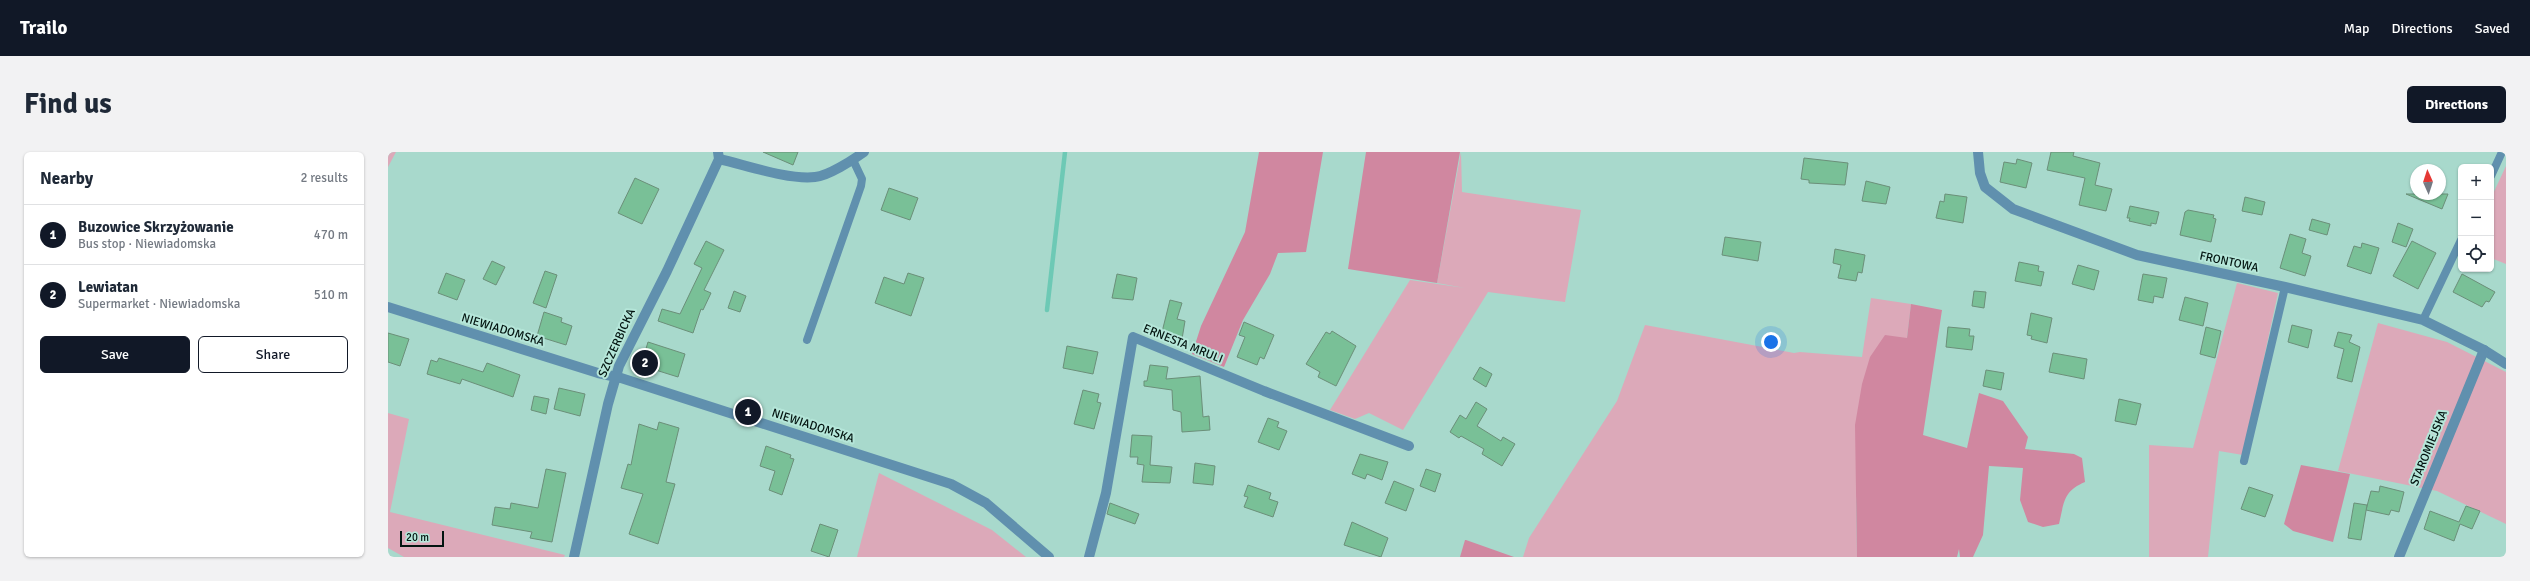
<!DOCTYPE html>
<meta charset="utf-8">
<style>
body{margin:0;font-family:Signika,sans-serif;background:#f2f2f3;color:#1f2937}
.controls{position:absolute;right:12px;top:12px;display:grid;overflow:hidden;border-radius:6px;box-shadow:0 1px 3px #0004}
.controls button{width:36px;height:36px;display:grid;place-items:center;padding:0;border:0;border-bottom:1px solid #e0e1e3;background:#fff;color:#1f2937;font:20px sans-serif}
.compass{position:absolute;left:2022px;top:12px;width:36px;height:36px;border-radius:50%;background:#fff;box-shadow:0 1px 3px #0004;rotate:357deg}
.scale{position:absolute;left:12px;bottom:10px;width:44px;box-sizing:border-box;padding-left:4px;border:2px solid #031410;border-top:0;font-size:11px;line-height:14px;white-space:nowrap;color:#031410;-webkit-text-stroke:3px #b5e6d9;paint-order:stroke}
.you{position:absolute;left:1383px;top:190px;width:14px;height:14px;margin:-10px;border:3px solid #fff;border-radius:50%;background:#1a73e8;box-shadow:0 0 0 6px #1a73e833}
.badge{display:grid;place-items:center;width:26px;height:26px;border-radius:50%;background:#111827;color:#fff;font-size:13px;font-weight:700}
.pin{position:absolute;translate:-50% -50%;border:2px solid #fff;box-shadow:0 1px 4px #0006}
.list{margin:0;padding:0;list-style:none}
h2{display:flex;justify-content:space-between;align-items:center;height:52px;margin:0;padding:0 16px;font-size:17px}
h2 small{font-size:13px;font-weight:400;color:#747a83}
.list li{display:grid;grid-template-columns:26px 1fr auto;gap:12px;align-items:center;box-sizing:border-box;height:60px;padding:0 16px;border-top:1px solid #e0e1e3}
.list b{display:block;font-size:15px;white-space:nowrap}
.list p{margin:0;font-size:13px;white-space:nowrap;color:#747a83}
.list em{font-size:13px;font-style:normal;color:#747a83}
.actions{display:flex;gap:8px;padding:12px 16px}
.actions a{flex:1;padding:9px 0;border:1px solid #111827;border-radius:6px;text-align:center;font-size:14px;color:#111827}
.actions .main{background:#111827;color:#fff}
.icon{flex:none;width:22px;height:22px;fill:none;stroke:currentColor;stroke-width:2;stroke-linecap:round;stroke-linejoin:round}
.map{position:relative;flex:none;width:2118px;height:405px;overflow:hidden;border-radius:6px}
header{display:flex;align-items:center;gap:24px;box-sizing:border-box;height:56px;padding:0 20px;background:#111827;color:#fff}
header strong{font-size:19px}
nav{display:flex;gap:22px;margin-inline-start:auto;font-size:14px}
.intro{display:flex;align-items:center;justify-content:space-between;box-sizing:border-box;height:96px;padding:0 24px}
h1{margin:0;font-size:28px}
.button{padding:10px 18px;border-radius:6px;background:#111827;color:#fff;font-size:14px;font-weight:700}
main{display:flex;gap:24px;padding:0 24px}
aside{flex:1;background:#fff;border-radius:6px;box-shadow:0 1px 3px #0004}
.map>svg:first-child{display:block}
.green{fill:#dca9b9}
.forest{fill:#d087a0}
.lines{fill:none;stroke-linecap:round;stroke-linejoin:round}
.stream{stroke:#6dc9b5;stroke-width:4.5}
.building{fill:#79c097;stroke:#6b8f79}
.service{stroke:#6090ae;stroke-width:8}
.minor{stroke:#6090ae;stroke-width:10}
.labels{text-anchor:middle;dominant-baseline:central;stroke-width:4;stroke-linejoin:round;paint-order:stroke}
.street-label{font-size:12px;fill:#031410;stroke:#b5e6d9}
</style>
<header>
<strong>Trailo</strong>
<nav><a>Map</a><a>Directions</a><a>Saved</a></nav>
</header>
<div class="intro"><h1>Find us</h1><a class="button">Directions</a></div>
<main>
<aside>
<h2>Nearby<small>2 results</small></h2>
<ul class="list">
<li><span class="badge">1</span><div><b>Buzowice Skrzyżowanie</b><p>Bus stop · Niewiadomska</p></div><em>470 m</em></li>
<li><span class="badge">2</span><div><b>Lewiatan</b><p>Supermarket · Niewiadomska</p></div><em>510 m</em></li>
</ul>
<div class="actions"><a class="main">Save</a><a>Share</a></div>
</aside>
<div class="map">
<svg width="2118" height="405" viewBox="0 0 2118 405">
<rect width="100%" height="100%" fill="#a8d9cc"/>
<!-- green -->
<g class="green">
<path d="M0,0h8l-8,15z"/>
<path d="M1073,0l1,40 119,18 -16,92 -77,-10 -85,138 -34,-17 -14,6 -25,-9 80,-130 55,8 -28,-5z"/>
<path d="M2118,14v98l-15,-6v-60z"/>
<path d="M1849,131l41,10 -35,162 -24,-4 -11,106h-59v-112l44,3z"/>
<path d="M1483,146l40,6 -4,34 -51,161 1,58h-334l6,-19 88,-137 28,-76 149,28 6,-1 62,5z"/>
<path d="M1990,171l69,19 59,30v152l-69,-33 -99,-20z"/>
<path d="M0,261l21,6 -19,93 175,43 -1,2h-160l-16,-9z"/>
<path d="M491,321l113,57 34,27h-169z"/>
</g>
<!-- forest -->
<g class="forest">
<path d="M871,0h64l-17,100 -28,1 -8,21 -27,46 -19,47 -32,-13 9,-28 44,-94z"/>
<path d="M978,0h94l-23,131 -89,-14z"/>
<path d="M1523,152l31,6 -19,125 44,13 12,-55 24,8 25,36 -3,12 49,5 8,4 3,24c-22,9 -21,21 -26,42l-16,3 -15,-5 -8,-22 3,-32 -34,-2 -6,69 -10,22h-13l-1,-8 -2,8h-100l-2,-132 7,-41 8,-27 15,-22 22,3z"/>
<path d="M1913,313l49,9 -17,68 -40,-11 -9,-7z"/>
<path d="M1077,388h1l48,17h-54z"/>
</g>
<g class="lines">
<!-- stream -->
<path class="stream" d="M659,158l18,-158"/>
</g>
<!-- building -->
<g class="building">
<path d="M375,0h35l-5,13z"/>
<path d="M1663,0h23l-1,4 27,7 -5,22 17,4 -6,22 -27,-6 6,-27 -38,-8z"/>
<path d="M1416,6l44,5 -3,22 -36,-2v-3l-8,-1z"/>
<path d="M1629,7l15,4 -6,25 -26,-6 4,-20 12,2z"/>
<path d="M247,26l24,11 -17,35 -24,-11z"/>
<path d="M1478,29l24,6 -4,17 -24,-3z"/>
<path d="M501,36l29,10 -8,22 -29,-10z"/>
<path d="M1557,42l22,3 -4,26 -27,-5 4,-17 4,1z"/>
<path d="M2018,42h42l-6,15z"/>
<path d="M1857,45l20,5 -3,13 -20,-4z"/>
<path d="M1742,54l29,6 -3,12 -5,-1v3l-22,-5 1,-3h-3z"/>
<path d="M1800,58l26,5 -1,3 3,1 -5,23 -31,-7 5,-23z"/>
<path d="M1924,67l18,5 -3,11 -18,-5z"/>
<path d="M2010,71l15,6 -7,18 -14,-5z"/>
<path d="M1902,82l16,5 -4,14 9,3 -6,20 -25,-8z"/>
<path d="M1337,85l36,5 -3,19 -36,-6z"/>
<path d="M318,89l18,9 -20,40 7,3 -8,17 -2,-1 -8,24 -35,-12 4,-12 18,5 22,-46 -8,-4z"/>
<path d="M2024,89l24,12 -18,36 -25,-13z"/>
<path d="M1974,91l17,5 -8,26 -24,-8 7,-20 7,2z"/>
<path d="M1447,97l30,6 -3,18 -4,-1 -2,9 -18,-3 3,-13 -8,-2z"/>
<path d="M104,109l13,6 -9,18 -13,-6z"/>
<path d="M1631,110l20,4 -1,5 6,1 -3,14 -26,-5z"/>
<path d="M1690,113l21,6 -5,19 -22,-6z"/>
<path d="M157,119l12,4 -11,33 -13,-5z"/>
<path d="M58,121l19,7 -8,20 -19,-7z"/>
<path d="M520,121l16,5 -13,38 -36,-13 9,-26 20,7z"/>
<path d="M729,122l20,4 -4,22 -21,-2z"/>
<path d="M1755,122l24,4 -4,20 -9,-2 -1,7 -15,-3z"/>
<path d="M2074,122l33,18 -6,10 -3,-1 -4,6 -29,-15z"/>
<path d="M346,139l12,5 -6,16 -12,-4z"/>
<path d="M1586,139l12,1 -2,16 -12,-2z"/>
<path d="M1797,145l23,6 -5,23 -24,-6z"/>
<path d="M782,148l12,3 -5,16 8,2 -3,18 -21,-3z"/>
<path d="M156,160l18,6 -1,4 11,4 -6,19 -29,-9z"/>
<path d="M1643,161l21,5 -5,25 -16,-4 1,-3 -5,-1z"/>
<path d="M856,170l30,13 -10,24 -4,-2 -3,8 -20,-8 8,-20 -6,-2z"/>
<path d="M1904,173l20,5 -4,18 -20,-6z"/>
<path d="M1560,175l22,2 -1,7h5l-2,14 -26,-3z"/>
<path d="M1818,175l15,4 -6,27 -15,-4z"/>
<path d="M944,179l24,15 -20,40 -18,-9 2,-5 -14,-8 20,-32 4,2z"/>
<path d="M1950,180l14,3 -3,7 11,5 -8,35 -15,-4 7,-29 -10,-3z"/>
<path d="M0,181l21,6 -9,27 -12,-4z"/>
<path d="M260,190l37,12 -7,23 -32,-10 -4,-5z"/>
<path d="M679,194l31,6 -5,22 -30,-6z"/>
<path d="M1665,201l34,6 -3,20 -35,-7z"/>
<path d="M51,206l44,14 4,-9 33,12 -7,22 -51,-18 -2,5 -33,-10 4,-14 6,2z"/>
<path d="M762,213l18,2 -2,12 34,-3 3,41 6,-1 1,14 -28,2 -1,-20 -8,-2 -1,-20 -28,-4v-5h3z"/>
<path d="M1092,215l12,7 -6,13 -13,-8z"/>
<path d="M1598,218l18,3 -3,17 -18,-4z"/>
<path d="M171,236l26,6 -5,22 -26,-7z"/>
<path d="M695,238l16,4 -2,8 4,1 -7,26 -20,-5z"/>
<path d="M146,244l15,3 -3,15 -15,-4z"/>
<path d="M1731,247l22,5 -5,21 -21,-4z"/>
<path d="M1088,250l11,7 -10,17 24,15 2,-4 12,7 -13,22 -20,-12 2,-5 -23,-13 -2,2 -9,-6 10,-17 6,4z"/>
<path d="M880,266l11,4 -2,5 10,4 -8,19 -21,-8z"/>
<path d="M271,270l20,6 -13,54 9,2 -17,60 -29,-10 14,-40 -22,-6 7,-24 3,1 8,-41 18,6z"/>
<path d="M744,283l20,1 -2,29 22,2 -2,16 -28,-1 2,-17 -7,-1 1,-7h-8z"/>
<path d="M378,294l25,9 -1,3 4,1 -12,36 -13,-5 6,-19 -15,-5z"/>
<path d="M972,302l28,8 -6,18 -15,-6 -2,5 -13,-5z"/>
<path d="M807,311l20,3 -2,19 -20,-2z"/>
<path d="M158,317l20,4 -14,69 -22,-4 2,-6 -40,-7 3,-18 15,2 1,-6 27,5z"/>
<path d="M1038,317l15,5 -6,18 -15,-6z"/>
<path d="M1006,329l20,8 -8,22 -21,-8z"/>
<path d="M860,333l23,8 -2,6 9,3 -5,15 -29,-10 4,-10 -4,-1z"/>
<path d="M1992,334l24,6 -5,20 -8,-2 -2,5 -23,-5 5,-19 8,1z"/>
<path d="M1861,335l24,8 -8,22 -24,-8z"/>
<path d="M722,351l29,11 -4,10 -28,-10z"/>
<path d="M1966,351l13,2 -6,35 -13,-2z"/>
<path d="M2078,354l14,5 -8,18 -12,-5 -6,17 -30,-12 6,-18 29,11z"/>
<path d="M964,370l36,16 -7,19 -37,-12z"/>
<path d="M432,372l18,6 -9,27 -18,-6z"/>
</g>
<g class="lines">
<!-- service -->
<g class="service">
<path d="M2103,24l11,-24"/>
<path d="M2035,168l38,-80"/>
<path d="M419,188l54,-154 1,-7 -9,-19"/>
<path d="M1856,309l41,-174"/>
</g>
<!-- minor -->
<g class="minor">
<path d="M1590,0l2,21 5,14 28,22 124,46 148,32 138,33 61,30 22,14"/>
<path d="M331,7c27,6 69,21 96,18 13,-1 38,-17 49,-25"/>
<path d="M0,155l210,66 23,5 330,106 35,19 63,54"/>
<path d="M186,405l34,-153 11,-38 48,-95 52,-112 -1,-7"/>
<path d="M701,405l17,-64 27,-156 131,54 145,55"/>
<path d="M2011,405l85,-207"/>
</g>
</g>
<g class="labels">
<!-- street labels -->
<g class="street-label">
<text transform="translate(1841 110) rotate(12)">FRONTOWA</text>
<text transform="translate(115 178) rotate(17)">NIEWIADOMSKA</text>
<text transform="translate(229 191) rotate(-66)">SZCZERBICKA</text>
<text transform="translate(795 192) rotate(22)">ERNESTA MRULI</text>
<text transform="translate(425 274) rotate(18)">NIEWIADOMSKA</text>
<text transform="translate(2041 296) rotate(-68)">STAROMIEJSKA</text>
</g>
</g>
</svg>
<div class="controls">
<button>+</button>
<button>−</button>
<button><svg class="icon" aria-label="locate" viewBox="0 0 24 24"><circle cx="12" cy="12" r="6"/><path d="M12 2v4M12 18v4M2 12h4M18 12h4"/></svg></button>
</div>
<svg class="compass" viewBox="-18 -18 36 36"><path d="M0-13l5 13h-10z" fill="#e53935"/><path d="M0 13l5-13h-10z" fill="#747a83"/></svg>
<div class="scale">20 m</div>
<div class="you"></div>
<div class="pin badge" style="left:360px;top:260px">1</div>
<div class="pin badge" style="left:257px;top:211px">2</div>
</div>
</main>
